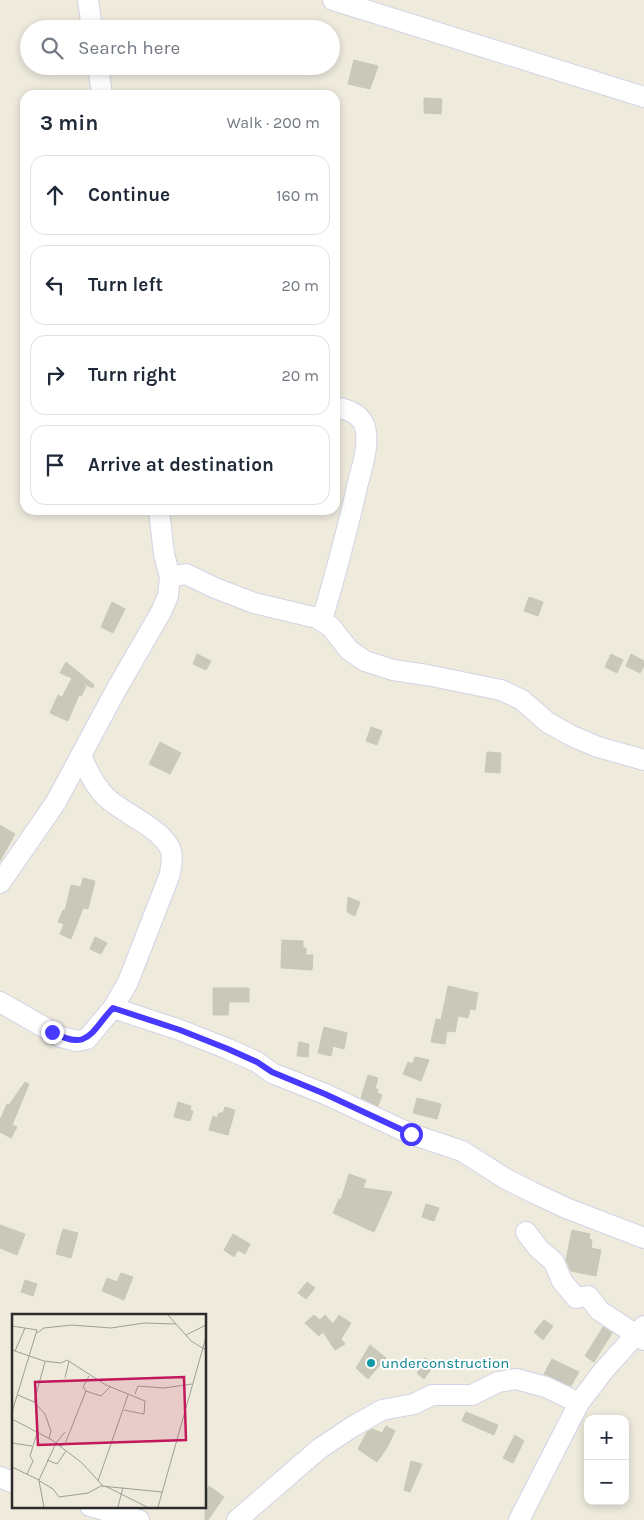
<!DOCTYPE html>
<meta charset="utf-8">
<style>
body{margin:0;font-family:Karla,sans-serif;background:#f6f6f7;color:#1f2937}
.controls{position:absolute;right:15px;bottom:15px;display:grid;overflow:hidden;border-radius:10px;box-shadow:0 2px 8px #0003}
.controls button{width:45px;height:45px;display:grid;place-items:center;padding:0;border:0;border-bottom:1px solid #e0e1e3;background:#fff;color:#1f2937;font:25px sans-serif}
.stop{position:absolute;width:15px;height:15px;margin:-11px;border:4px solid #4839ff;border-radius:50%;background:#fff}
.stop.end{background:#4839ff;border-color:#fff;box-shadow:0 1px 5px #0008}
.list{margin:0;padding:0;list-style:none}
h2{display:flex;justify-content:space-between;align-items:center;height:65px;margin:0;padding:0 20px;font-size:21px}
h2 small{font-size:16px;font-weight:400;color:#747a83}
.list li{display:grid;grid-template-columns:32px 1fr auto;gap:15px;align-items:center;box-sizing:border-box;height:80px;margin:0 10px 10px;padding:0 10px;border:1px solid #e0e1e3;border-radius:15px}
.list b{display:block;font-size:19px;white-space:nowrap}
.list em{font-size:16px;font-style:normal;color:#747a83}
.icon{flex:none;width:28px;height:28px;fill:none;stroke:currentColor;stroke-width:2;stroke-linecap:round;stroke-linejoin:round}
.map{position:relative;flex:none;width:644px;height:1520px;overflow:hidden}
.search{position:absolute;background:#fff;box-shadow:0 2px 8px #0003;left:20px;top:20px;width:320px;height:55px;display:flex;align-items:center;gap:12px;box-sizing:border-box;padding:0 18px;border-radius:28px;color:#747a83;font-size:19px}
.panel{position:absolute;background:#fff;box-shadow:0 2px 8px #0003;left:20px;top:90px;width:320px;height:425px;border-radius:15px}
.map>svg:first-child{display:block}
.building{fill:#c9c8bb;stroke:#cac8b6}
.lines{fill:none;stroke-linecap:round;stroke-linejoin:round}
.minor-casing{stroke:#d3d2e5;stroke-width:22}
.minor{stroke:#fff;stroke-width:20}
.route{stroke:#4839ff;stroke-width:6}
.culture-dot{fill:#0f9aa8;stroke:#fff;stroke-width:2}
.labels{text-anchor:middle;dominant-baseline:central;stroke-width:4;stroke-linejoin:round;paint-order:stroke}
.culture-label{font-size:15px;fill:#0d838f;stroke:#fff;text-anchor:start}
.inset-road{fill:none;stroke:#a09e96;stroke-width:1}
.view{fill:#c2185b;fill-opacity:0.15;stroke:#c2185b;stroke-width:2.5}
.inset-edge{fill:none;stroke:#2b2b2b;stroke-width:2.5}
</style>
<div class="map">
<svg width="644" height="1520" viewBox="0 0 644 1520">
<rect width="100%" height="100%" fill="#eeebdd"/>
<!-- building -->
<g class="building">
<path d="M354,60l24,6 -8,23 -22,-5z"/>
<path d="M424,98l18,1 -1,15 -17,-1z"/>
<path d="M529,597l14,5 -5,14 -14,-5z"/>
<path d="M112,602l13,7 -12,24 -12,-6z"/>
<path d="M197,654l14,7 -5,9 -13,-6z"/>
<path d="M611,654l12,6 -6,13 -12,-6z"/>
<path d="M631,654l13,7v5l-4,7 -14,-7z"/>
<path d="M66,662l28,23 -1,3 -11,-5 4,4 -5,9 -2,-1 -11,26 -18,-8 8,-18 4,2 10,-19 -12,-5z"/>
<path d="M371,727l11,4 -5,14 -11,-4z"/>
<path d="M160,742l21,11 -11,21 -21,-10z"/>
<path d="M487,752l14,1 -1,20 -15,-1z"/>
<path d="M0,825l15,9 -15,27z"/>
<path d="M83,878l12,3 -7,28 -5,-1 -12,31 -11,-5 4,-10 -6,-2 5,-12 2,1 6,-26 10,2z"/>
<path d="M348,897l12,5 -5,14 -8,-4z"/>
<path d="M95,937l12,6 -6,11 -11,-5z"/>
<path d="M282,940l21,1v7h3v7h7l-1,15 -31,-2z"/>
<path d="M448,986l30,7 -3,17 -5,-1 -2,9 -10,-2 -3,16 -8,-1 -2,13 -14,-2 5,-23 5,1z"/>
<path d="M213,988h36v14h-20l-1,13h-15z"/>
<path d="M324,1027l23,6 -3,16 -11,-3 -2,10 -13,-3z"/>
<path d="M299,1042l10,2 -1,13 -11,-1z"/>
<path d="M415,1057l14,3 -8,21 -18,-7 5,-12 4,2z"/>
<path d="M368,1075l10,3 -3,11h3l-1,4 5,2 -4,11 -17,-8z"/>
<path d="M25,1082l4,2 -17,41 5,2 -6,11 -11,-6v-12l7,-16 2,1z"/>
<path d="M417,1098l24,6 -4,15 -24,-6z"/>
<path d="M178,1102l13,4 -1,4 3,1 -3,10 -16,-4z"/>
<path d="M225,1107l10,3 -7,25 -19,-5 4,-14 4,2 2,-5h4z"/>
<path d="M349,1174l17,6 -3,8 29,4 -18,40 -41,-19 6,-14 2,1z"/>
<path d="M426,1204l13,4 -5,13 -12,-4z"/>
<path d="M0,1225l25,9 -8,21 -17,-7z"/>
<path d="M63,1229l15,4 -7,25 -15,-4z"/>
<path d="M572,1230l18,4 -1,5 3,1 -1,8 10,2 -5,26 -25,-5 -5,-11z"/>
<path d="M233,1234l17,10 -5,10 -7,-4 -4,7 -10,-7z"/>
<path d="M121,1273l12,4 -9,23 -22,-9 5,-13 10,4z"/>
<path d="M25,1280l12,4 -4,12 -12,-4z"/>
<path d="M307,1282l8,6 -9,11 -8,-6z"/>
<path d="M314,1315l6,5 5,-5 8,9 6,-9 12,8 -10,16 4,5 -10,6 -12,-18 -4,4 -14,-13z"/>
<path d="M544,1320l9,6 -10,14 -9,-8z"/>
<path d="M603,1327l9,6 -18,29 -9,-6z"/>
<path d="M370,1345l16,13 -18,21 -12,-11z"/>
<path d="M425,1358l10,6 -11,15 -7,-6z"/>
<path d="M552,1359l27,13 -8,14 -27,-12z"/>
<path d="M466,1412l32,13 -4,10 -32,-14z"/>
<path d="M386,1426l9,5 -7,15 -11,16 -19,-13 9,-17 6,-3 9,4z"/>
<path d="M515,1435l9,6 -11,22 -10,-5z"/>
<path d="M411,1461l11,3 -12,28 -6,-2z"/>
<path d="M209,1486l15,11 -16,23h-3v-28z"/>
</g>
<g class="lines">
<defs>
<g id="minor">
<path d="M88,0l4,29"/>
<path d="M333,0l311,97"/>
<path d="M98,66l4,29"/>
<path d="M170,577l16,-3 29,14 39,15 63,15 14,9 18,23 16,11 28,9 34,5 74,15 21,10 25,22 25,14 26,11 46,13"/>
<path d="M322,620c13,-44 25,-88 35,-133 4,-18 13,-41 8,-60 -4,-13 -18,-18 -30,-20"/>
<path d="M0,883l56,-81 60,-112 45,-78 7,-16 2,-19 -6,-23 -5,-44"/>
<path d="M0,1002l61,35 16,4 10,-2 26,-31 15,-26 42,-108c1,-7 3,-16 1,-23 -7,-22 -47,-37 -64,-53 -12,-11 -20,-28 -26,-43"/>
<path d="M113,1008l67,22 48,19 29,13 15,11 53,21 86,40 51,17 44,28 26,13 34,16 78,30"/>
<path d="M526,1232l12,16 16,14 8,19 14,17 12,-2 12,15 44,29"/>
<path d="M0,1477l14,6"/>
<path d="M90,1506l49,14"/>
<path d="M237,1520l82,-71 33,-22 30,-17 32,-6 18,-9h40l26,-13 18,-3 30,8 33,16"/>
<path d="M519,1520l60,-117 25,-33 40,-44"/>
</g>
</defs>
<!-- minor casing -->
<use href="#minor" class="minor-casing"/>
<!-- minor -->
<use href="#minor" class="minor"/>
</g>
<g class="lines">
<!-- route -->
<path class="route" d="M52,1032c37,20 38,0 61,-24l67,22 48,19 29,13 15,10 53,22 86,40"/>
</g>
<!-- markers -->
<circle class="culture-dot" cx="371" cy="1363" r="5"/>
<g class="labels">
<!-- culture labels -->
<g class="culture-label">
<text x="381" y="1363">underconstruction</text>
</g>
</g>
<!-- overview -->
<g transform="translate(12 1314)">
<rect width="194" height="194" fill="#eeebdd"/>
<path class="inset-road" d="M156,1l23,26 15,9M0,12l25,4 -25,82M25,19l7,-5 28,-3 39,3 33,-5 32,1M174,21l20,-10M0,36l32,11 17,2 6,-3 39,25 39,16 -1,13 -20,-4M3,37l10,-23M77,62l-6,11 3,4 15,5 9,-9M53,64l4,-17M123,80l3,-8 26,2 28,-4M6,81l16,7 11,12 6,17 -2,7M22,88l11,-40M0,105l40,21 30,23 21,23M0,129l20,3M48,132l5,-2 21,-53M35,146l10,4 9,-13M0,153l27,13 17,-37 9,-11M15,160l6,-13 -3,-5 7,-23M26,166l15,9 6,8 29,-4 13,-7 61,6M27,167l5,26M86,167l30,-86M93,172l42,21M106,193l5,-20M146,193l48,-170"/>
<path class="view" d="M172,63l2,63 -148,5 -3,-63z"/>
<rect width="194" height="194" class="inset-edge"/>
</g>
</svg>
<div class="controls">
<button>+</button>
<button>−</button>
</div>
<div class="stop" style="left:411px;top:1134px"></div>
<div class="stop end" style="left:52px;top:1032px"></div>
<div class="search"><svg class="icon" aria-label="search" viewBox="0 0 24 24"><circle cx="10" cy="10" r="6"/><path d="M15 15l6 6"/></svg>Search here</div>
<section class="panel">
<h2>3 min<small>Walk · 200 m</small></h2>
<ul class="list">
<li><svg class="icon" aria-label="ahead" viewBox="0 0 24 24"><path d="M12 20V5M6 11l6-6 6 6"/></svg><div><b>Continue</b></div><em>160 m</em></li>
<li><svg class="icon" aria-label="left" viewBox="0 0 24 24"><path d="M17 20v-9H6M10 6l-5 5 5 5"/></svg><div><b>Turn left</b></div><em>20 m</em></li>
<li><svg class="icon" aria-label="right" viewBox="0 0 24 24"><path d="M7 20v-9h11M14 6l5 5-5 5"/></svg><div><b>Turn right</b></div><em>20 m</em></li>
<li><svg class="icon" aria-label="arrive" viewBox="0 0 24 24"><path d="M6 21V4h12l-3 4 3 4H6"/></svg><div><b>Arrive at destination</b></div></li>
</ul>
</section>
</div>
